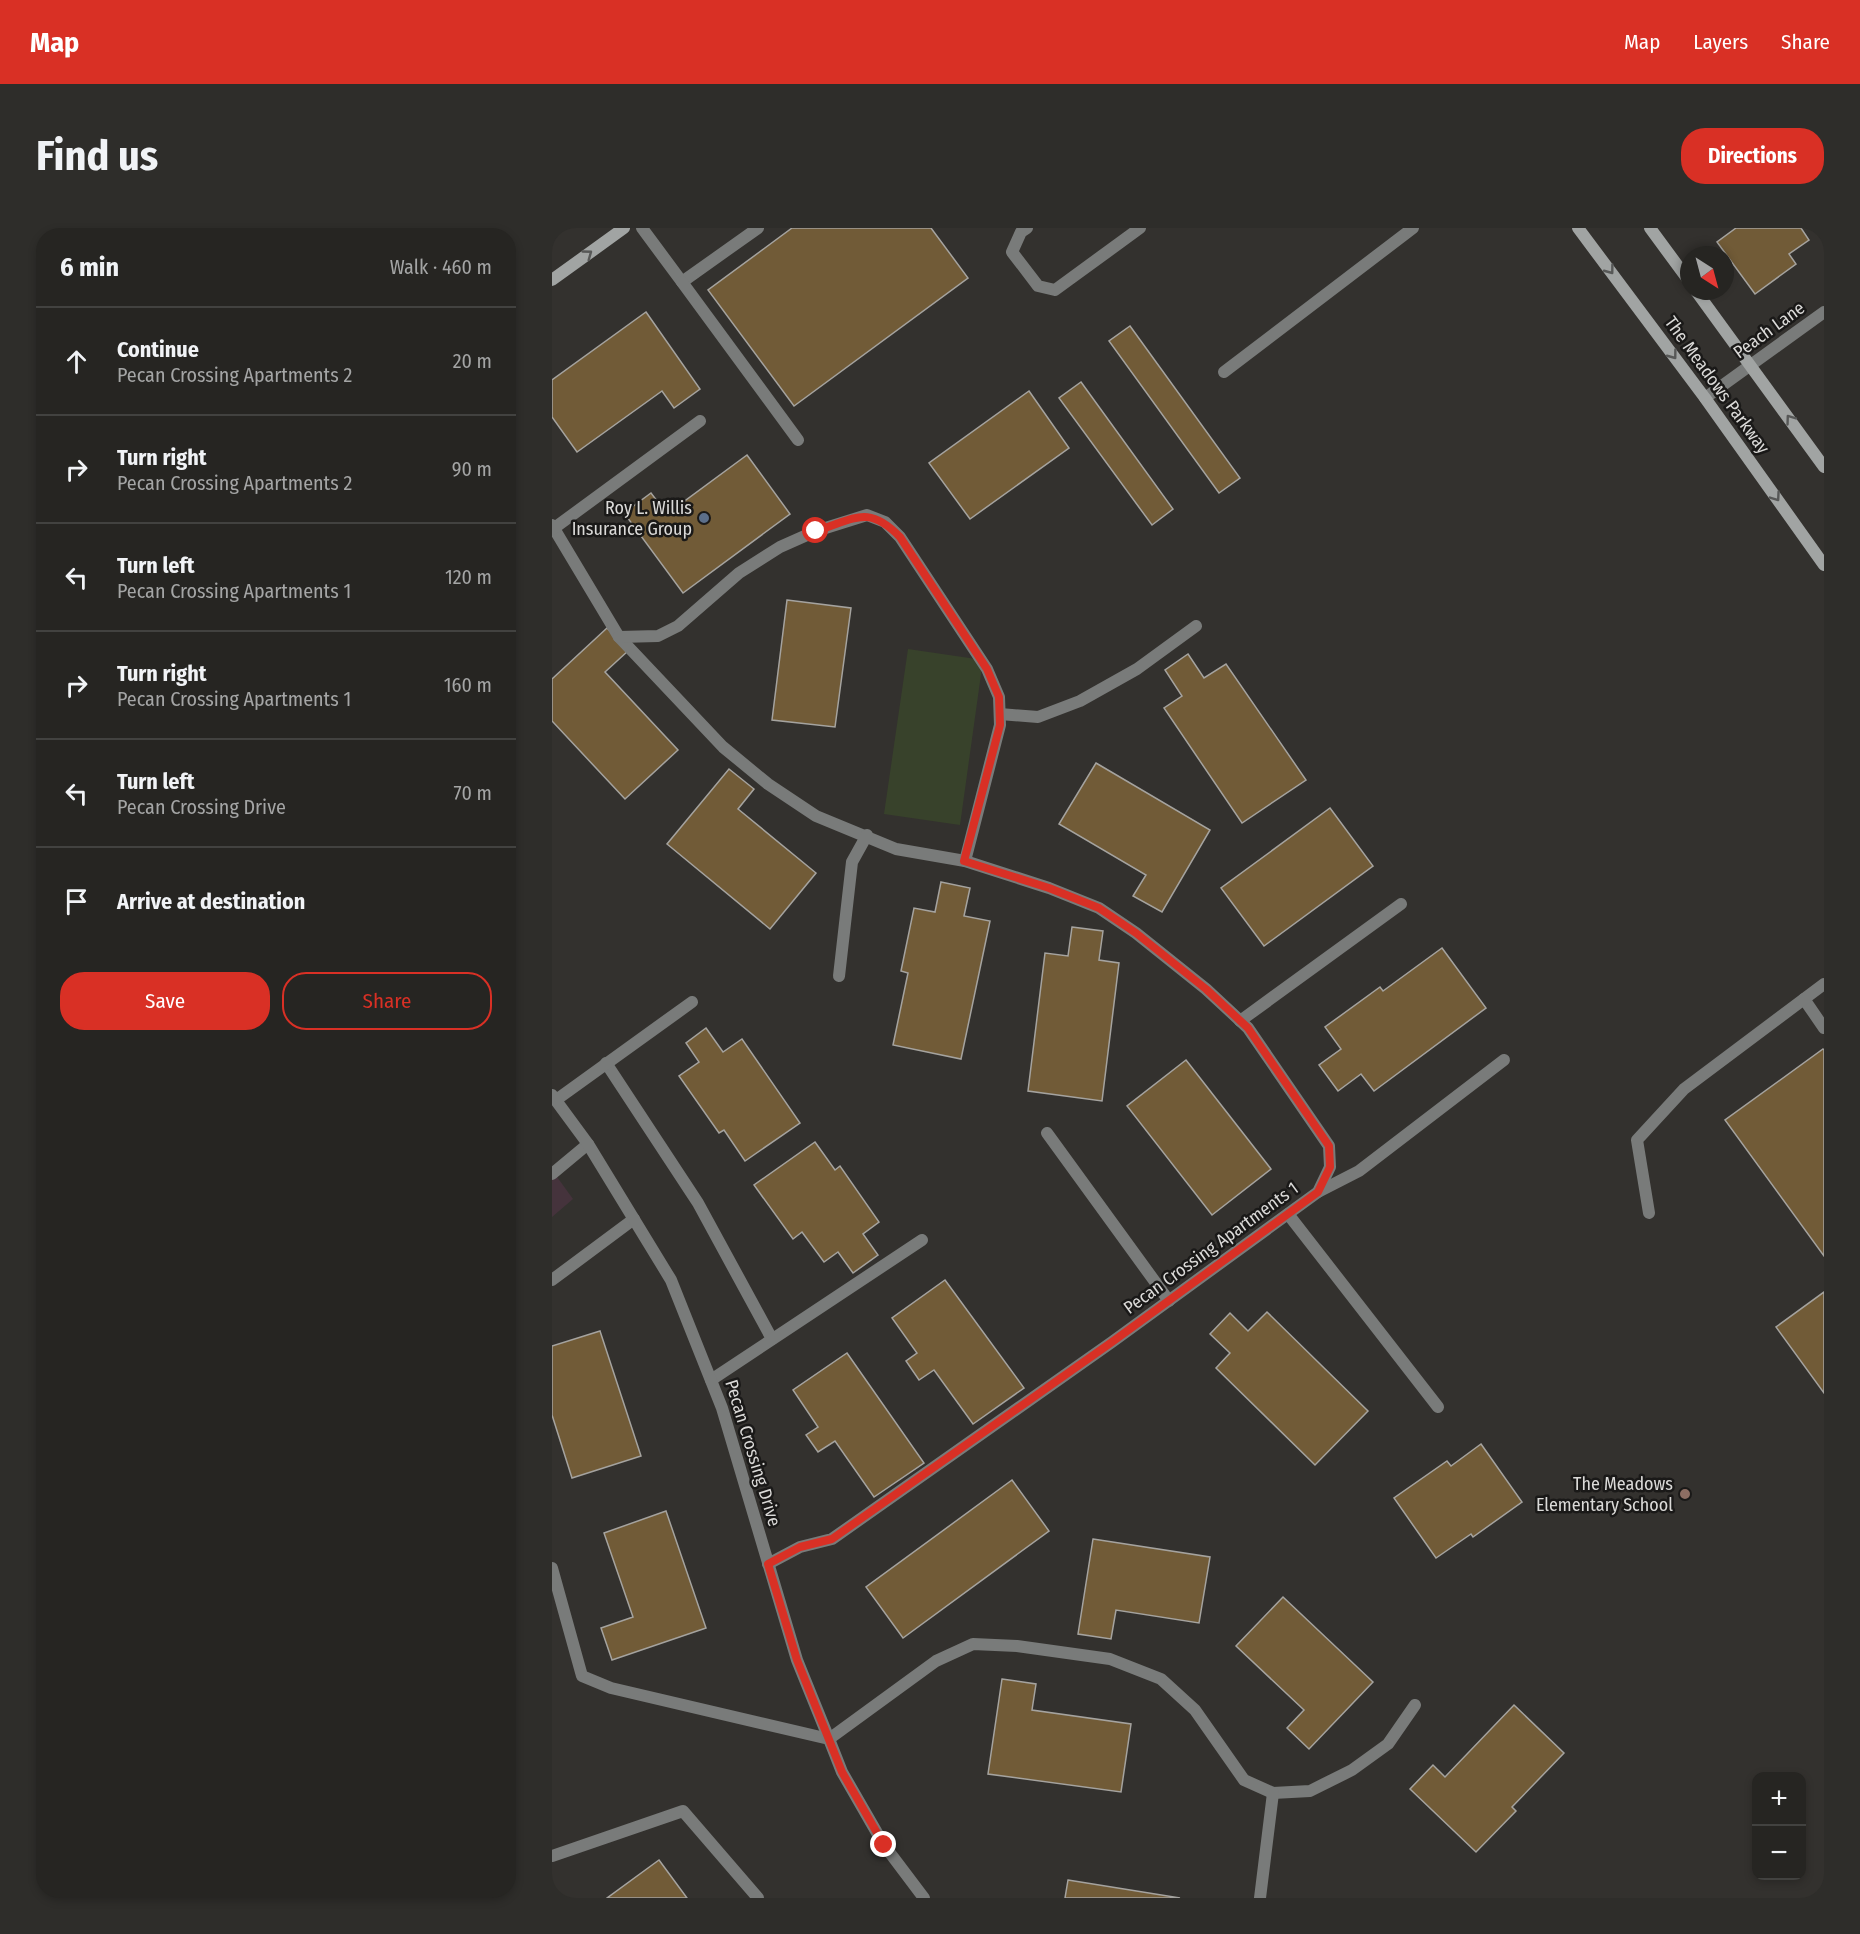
<!DOCTYPE html>
<meta charset="utf-8">
<style>
body{margin:0;font-family:"Fira Sans Condensed",sans-serif;background:#2e2d2a;color:#f1f3f6}
.controls{position:absolute;right:18px;bottom:18px;display:grid;overflow:hidden;border-radius:12px;box-shadow:0 3px 9px #0003}
.controls button{width:54px;height:54px;display:grid;place-items:center;padding:0;border:0;border-bottom:2px solid #424240;background:#262522;color:#f1f3f6;font:30px sans-serif}
.compass{position:absolute;left:1128px;top:18px;width:54px;height:54px;border-radius:50%;background:#262522;box-shadow:0 3px 9px #0003;rotate:144deg}
.stop{position:absolute;width:18px;height:18px;margin:-14px;border:4px solid #d93025;border-radius:50%;background:#fff}
.stop.end{background:#d93025;border-color:#fff;box-shadow:0 2px 6px #0008}
.list{margin:0;padding:0;list-style:none}
h2{display:flex;justify-content:space-between;align-items:center;height:78px;margin:0;padding:0 24px;font-size:26px}
h2 small{font-size:20px;font-weight:400;color:#a4a5a5}
.list li{display:grid;grid-template-columns:39px 1fr auto;gap:18px;align-items:center;box-sizing:border-box;height:108px;padding:0 24px;border-top:2px solid #424240}
.list b{display:block;font-size:22px;white-space:nowrap}
.list p{margin:0;font-size:20px;white-space:nowrap;color:#a4a5a5}
.list em{font-size:20px;font-style:normal;color:#a4a5a5}
.actions{display:flex;gap:12px;padding:18px 24px}
.actions a{flex:1;padding:14px 0;border:2px solid #d93025;border-radius:24px;text-align:center;font-size:21px;color:#d93025}
.actions .main{background:#d93025;color:#fff}
.icon{flex:none;width:33px;height:33px;fill:none;stroke:currentColor;stroke-width:2;stroke-linecap:round;stroke-linejoin:round}
.map{position:relative;flex:none;width:1272px;height:1670px;overflow:hidden;border-radius:24px}
header{display:flex;align-items:center;gap:36px;box-sizing:border-box;height:84px;padding:0 30px;background:#d93025;color:#fff}
header strong{font-size:28px}
nav{display:flex;gap:33px;margin-inline-start:auto;font-size:21px}
.intro{display:flex;align-items:center;justify-content:space-between;box-sizing:border-box;height:144px;padding:0 36px}
h1{margin:0;font-size:42px}
.button{padding:15px 27px;border-radius:24px;background:#d93025;color:#fff;font-size:21px;font-weight:700}
main{display:flex;gap:36px;padding:0 36px}
aside{flex:1;background:#262522;border-radius:24px;box-shadow:0 3px 9px #0003}
.map>svg:first-child{display:block}
.commercial{fill:#45333c}
.green{fill:#38422b}
.building{fill:#715b37;stroke:#a5a39f;stroke-width:1.5}
.lines{fill:none;stroke-linecap:round;stroke-linejoin:round}
.lane{stroke:#797b7a;stroke-width:12}
.street{stroke:#797b7a;stroke-width:12}
.secondary{stroke:#a1a4a3;stroke-width:12}
.oneway{stroke:#575857}
.route{stroke:#d93025;stroke-width:8}
.service-dot{fill:#5c6f8a;stroke:#1a1918;stroke-width:2}
.education-dot{fill:#8d6e63;stroke:#1a1918;stroke-width:2}
.labels{text-anchor:middle;dominant-baseline:central;stroke-width:5;stroke-linejoin:round;paint-order:stroke}
.street-label{font-size:18px;fill:#dbdad8;stroke:#1a1918}
.poi-label{font-size:18px;fill:#dbdad8;stroke:#1a1918;text-anchor:end}
</style>
<header>
<strong>Map</strong>
<nav><a>Map</a><a>Layers</a><a>Share</a></nav>
</header>
<div class="intro"><h1>Find us</h1><a class="button">Directions</a></div>
<main>
<aside>
<h2>6 min<small>Walk · 460 m</small></h2>
<ul class="list">
<li><svg class="icon" aria-label="ahead" viewBox="0 0 24 24"><path d="M12 20V5M6 11l6-6 6 6"/></svg><div><b>Continue</b><p>Pecan Crossing Apartments 2</p></div><em>20 m</em></li>
<li><svg class="icon" aria-label="right" viewBox="0 0 24 24"><path d="M7 20v-9h11M14 6l5 5-5 5"/></svg><div><b>Turn right</b><p>Pecan Crossing Apartments 2</p></div><em>90 m</em></li>
<li><svg class="icon" aria-label="left" viewBox="0 0 24 24"><path d="M17 20v-9H6M10 6l-5 5 5 5"/></svg><div><b>Turn left</b><p>Pecan Crossing Apartments 1</p></div><em>120 m</em></li>
<li><svg class="icon" aria-label="right" viewBox="0 0 24 24"><path d="M7 20v-9h11M14 6l5 5-5 5"/></svg><div><b>Turn right</b><p>Pecan Crossing Apartments 1</p></div><em>160 m</em></li>
<li><svg class="icon" aria-label="left" viewBox="0 0 24 24"><path d="M17 20v-9H6M10 6l-5 5 5 5"/></svg><div><b>Turn left</b><p>Pecan Crossing Drive</p></div><em>70 m</em></li>
<li><svg class="icon" aria-label="arrive" viewBox="0 0 24 24"><path d="M6 21V4h12l-3 4 3 4H6"/></svg><div><b>Arrive at destination</b></div></li>
</ul>
<div class="actions"><a class="main">Save</a><a>Share</a></div>
</aside>
<div class="map">
<svg width="1272" height="1670" viewBox="0 0 1272 1670">
<rect width="100%" height="100%" fill="#33312e"/>
<!-- commercial -->
<path class="commercial" d="M0,942l21,29 -21,18z"/>
<!-- green -->
<path class="green" d="M356,421l75,11 -23,165 -76,-11z"/>
<!-- building -->
<g class="building">
<path d="M240,0h139l37,50 -174,128 -86,-116z"/>
<path d="M1184,0h65l8,12 -20,14 7,10 -41,30 -38,-52z"/>
<path d="M94,84l54,77 -26,19 -12,-17 -85,61 -25,-35v-37z"/>
<path d="M578,98l110,152 -21,15 -110,-152z"/>
<path d="M529,154l92,127 -21,16 -93,-127z"/>
<path d="M477,163l40,57 -99,71 -41,-56z"/>
<path d="M195,227l43,59 -107,79 -59,-80 27,-20 16,21z"/>
<path d="M235,372l64,8 -16,119 -63,-7z"/>
<path d="M55,400l22,22 -24,22 73,78 -53,49 -73,-78v-42z"/>
<path d="M636,426l16,24 22,-14 80,116 -64,43 -78,-115 18,-12 -17,-26z"/>
<path d="M544,535l114,67 -48,82 -29,-16 13,-21 -87,-51z"/>
<path d="M177,541l25,20 -16,20 78,64 -46,56 -103,-85z"/>
<path d="M778,580l43,58 -109,80 -43,-58z"/>
<path d="M389,654l29,6 -6,28 26,5 -29,138 -68,-14 15,-72 -7,-2 13,-63 21,4z"/>
<path d="M520,699l31,4 -4,29 20,3 -17,138 -74,-10 17,-138 23,3z"/>
<path d="M890,720l44,60 -112,83 -13,-17 -23,17 -19,-26 22,-16 -16,-22 55,-40 3,4z"/>
<path d="M154,800l17,24 19,-13 58,84 -55,38 -21,-31 -5,3 -40,-57 20,-14 -13,-19z"/>
<path d="M1271,821l1,1v206l-99,-136z"/>
<path d="M634,832l85,109 -59,46 -85,-109z"/>
<path d="M263,914l20,28 5,-4 39,56 -16,12 15,21 -25,18 -15,-21 -14,10 -22,-30 -9,7 -39,-54z"/>
<path d="M393,1052l79,108 -51,36 -39,-54 -15,10 -13,-19 11,-8 -25,-35z"/>
<path d="M1272,1064v101l-48,-66z"/>
<path d="M715,1084l101,99 -53,54 -99,-97 14,-15 -20,-19 20,-21 18,18z"/>
<path d="M48,1103l41,125 -69,22 -20,-63v-69z"/>
<path d="M295,1125l77,110 -50,34 -39,-56 -17,11 -12,-17 12,-8 -25,-37z"/>
<path d="M929,1216l41,58 -49,35 -2,-3 -35,24 -42,-60 53,-37 4,5z"/>
<path d="M460,1252l37,51 -146,107 -37,-51z"/>
<path d="M114,1283l40,117 -94,32 -11,-32 32,-11 -29,-84z"/>
<path d="M541,1311l117,18 -11,66 -83,-13 -5,29 -33,-5z"/>
<path d="M731,1369l90,85 -64,67 -22,-21 17,-18 -68,-64z"/>
<path d="M450,1451l34,5 -4,26 99,14 -10,68 -133,-18z"/>
<path d="M962,1477l50,48 -52,54 4,4 -40,41 -66,-63 23,-24 12,12z"/>
<path d="M107,1632l28,38h-80z"/>
<path d="M516,1652l112,18h-115z"/>
</g>
<g class="lines">
<!-- lane -->
<g class="lane">
<path d="M90,0l40,54 76,-54"/>
<path d="M475,0l-6,4 -9,20 26,34 17,4 85,-62"/>
<path d="M130,54l116,158"/>
<path d="M672,144l189,-144"/>
<path d="M0,297l67,112 104,110 45,37 48,32 80,33 69,12 84,27 50,20 37,25 70,56 42,39 81,118 1,21 -12,25 -206,150 -280,197 -32,8 -32,17"/>
<path d="M1,301l147,-108"/>
<path d="M67,409l39,-1 20,-10 61,-53 41,-26 36,-16 51,-16 18,7 15,15 87,132 12,28 1,28 -35,136"/>
<path d="M448,486l38,3 42,-16 57,-32 59,-43"/>
<path d="M287,748l13,-114 15,-27"/>
<path d="M1252,771l20,29"/>
<path d="M688,793l161,-117"/>
<path d="M54,835l92,140 74,136"/>
<path d="M4,872l136,-98"/>
<path d="M495,905l122,168"/>
<path d="M0,946l36,-30"/>
<path d="M766,964l41,-21 145,-111"/>
<path d="M1097,985l-12,-73 47,-51 140,-105"/>
<path d="M736,986l150,193"/>
<path d="M0,1052l82,-61"/>
<path d="M159,1152l211,-140"/>
<path d="M0,1340l30,108 29,12 218,51 107,-78 37,-17 44,2 93,13 51,20 34,31 49,70 29,13 37,-2 42,-21 36,-26 27,-39"/>
<path d="M0,1628l131,-45 75,87"/>
<path d="M708,1670l13,-105"/>
</g>
<!-- street -->
<g class="street">
<path d="M1153,170l119,-86"/>
<path d="M0,867l36,49 83,136 51,128 75,252 32,79 13,33 42,73 40,53"/>
</g>
<!-- secondary -->
<g class="secondary">
<path d="M1026,0l127,170 119,167"/>
<path d="M1098,0l39,53"/>
<path d="M0,52l72,-52"/>
<path d="M1144,63l128,176"/>
</g>
</g>
<!-- one-way arrows -->
<defs><path id="oneway-chevron" d="M-2-3.5L2.5 0L-2 3.5" fill="none" stroke-width="1.6" stroke-linecap="round" stroke-linejoin="round" transform="scale(1.5)"/></defs>
<g class="oneway">
<use href="#oneway-chevron" transform="translate(36 26) rotate(-36)"/>
<use href="#oneway-chevron" transform="translate(1058 42) rotate(53)"/>
<use href="#oneway-chevron" transform="translate(1121 127) rotate(53)"/>
<use href="#oneway-chevron" transform="translate(1238 191) rotate(-126)"/>
<use href="#oneway-chevron" transform="translate(1224 269) rotate(55)"/>
</g>
<g class="lines">
<!-- route -->
<path class="route" d="M264,303c39,-12 52,-27 84,6l87,132 12,28 1,28 -36,136 85,27 50,20 37,25 70,56 42,39 81,118 1,21 -12,25 -206,150 -280,197 -32,8 -32,17 29,96 45,112 42,73"/>
</g>
<!-- markers -->
<circle class="service-dot" cx="152" cy="290" r="6"/>
<circle class="education-dot" cx="1133" cy="1266" r="6"/>
<g class="labels">
<!-- street labels -->
<g class="street-label">
<text transform="translate(1217 102) rotate(-36)">Peach Lane</text>
<text transform="translate(1165 157) rotate(54)">The Meadows Parkway</text>
<text transform="translate(659 1020) rotate(-36)">Pecan Crossing Apartments 1</text>
<text transform="translate(201 1225) rotate(73)">Pecan Crossing Drive</text>
</g>
<!-- poi labels -->
<g class="poi-label">
<text x="140" y="280">Roy L. Willis<tspan x="140" dy="21">Insurance Group</tspan></text>
<text x="1121" y="1256">The Meadows<tspan x="1121" dy="21">Elementary School</tspan></text>
</g>
</g>
</svg>
<div class="controls">
<button>+</button>
<button>−</button>
</div>
<svg class="compass" viewBox="-18 -18 36 36"><path d="M0-13l5 13h-10z" fill="#e53935"/><path d="M0 13l5-13h-10z" fill="#a4a5a5"/></svg>
<div class="stop" style="left:264px;top:303px"></div>
<div class="stop end" style="left:332px;top:1617px"></div>
</div>
</main>
